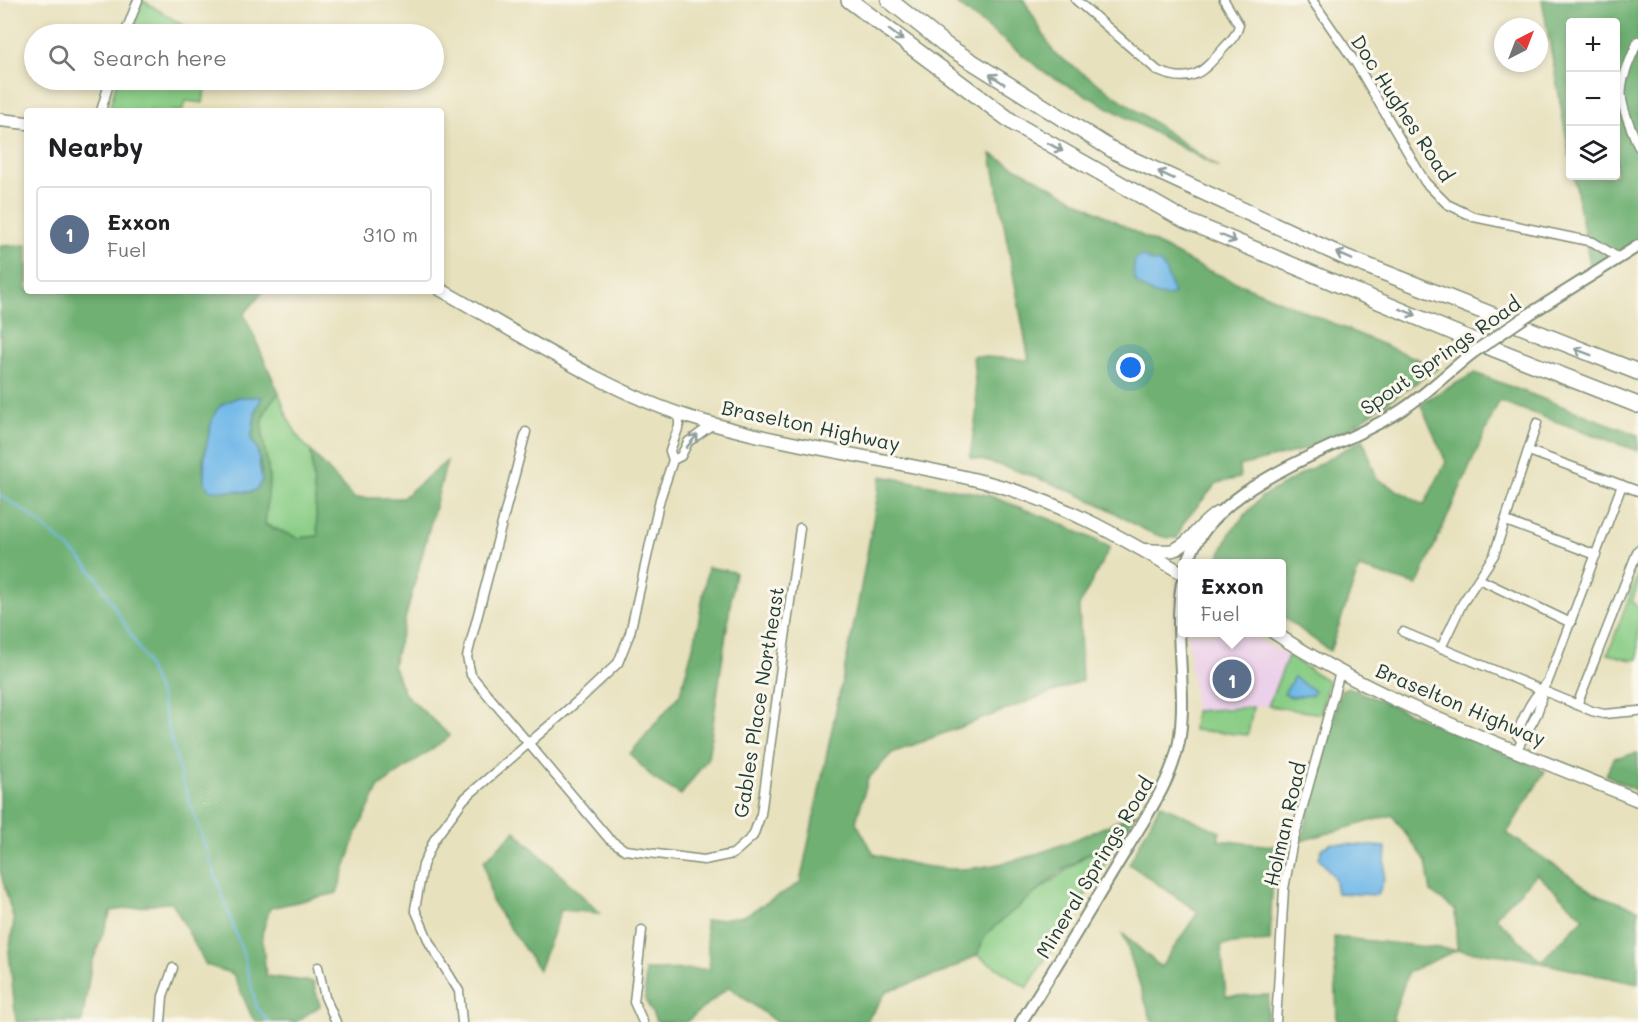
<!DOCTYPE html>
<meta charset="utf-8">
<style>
body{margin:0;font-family:Mali,sans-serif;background:#f6f6f6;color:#202124}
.controls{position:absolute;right:18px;top:18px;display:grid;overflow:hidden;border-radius:6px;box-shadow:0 3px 9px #0003}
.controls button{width:54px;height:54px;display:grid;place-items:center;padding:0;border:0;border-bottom:2px solid #e0e0e0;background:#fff;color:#202124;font:30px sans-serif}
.compass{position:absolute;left:1494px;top:18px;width:54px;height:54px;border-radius:50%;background:#fff;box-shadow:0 3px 9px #0003;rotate:42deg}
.you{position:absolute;left:1131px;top:368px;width:21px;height:21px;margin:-15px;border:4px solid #fff;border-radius:50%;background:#1a73e8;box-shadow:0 0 0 9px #1a73e833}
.badge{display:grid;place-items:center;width:39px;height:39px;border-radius:50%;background:#b5179e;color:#fff;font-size:20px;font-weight:700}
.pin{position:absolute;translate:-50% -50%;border:3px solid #fff;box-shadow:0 2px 6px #0006}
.popup{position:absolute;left:1178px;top:559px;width:108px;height:78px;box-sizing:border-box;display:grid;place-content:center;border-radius:6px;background:#fff;filter:drop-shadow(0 2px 4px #0005);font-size:20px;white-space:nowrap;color:#757577}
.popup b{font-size:22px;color:#202124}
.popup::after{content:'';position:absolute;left:50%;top:100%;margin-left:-12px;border:12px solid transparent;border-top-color:#fff}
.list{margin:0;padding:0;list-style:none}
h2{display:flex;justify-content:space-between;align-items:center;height:78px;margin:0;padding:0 24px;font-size:26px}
h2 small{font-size:20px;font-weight:400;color:#757577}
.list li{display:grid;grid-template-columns:39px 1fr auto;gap:18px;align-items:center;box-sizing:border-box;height:96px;margin:0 12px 12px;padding:0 12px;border:2px solid #e0e0e0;border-radius:6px}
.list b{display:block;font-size:22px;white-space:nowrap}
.list p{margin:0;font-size:20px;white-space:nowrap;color:#757577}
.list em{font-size:20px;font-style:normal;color:#757577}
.icon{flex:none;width:33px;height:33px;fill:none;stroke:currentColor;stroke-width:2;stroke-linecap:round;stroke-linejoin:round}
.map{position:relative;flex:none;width:1638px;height:1022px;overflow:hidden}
.search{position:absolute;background:#fff;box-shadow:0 3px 9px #0003;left:24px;top:24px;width:420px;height:66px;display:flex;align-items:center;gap:15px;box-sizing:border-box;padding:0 21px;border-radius:33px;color:#757577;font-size:22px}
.panel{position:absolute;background:#fff;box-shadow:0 3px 9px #0003;left:24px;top:108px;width:420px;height:186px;border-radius:6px}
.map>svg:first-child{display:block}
.built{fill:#ecd1ea}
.green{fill:#8acd86;stroke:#54855d;stroke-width:1.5}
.forest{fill:#6fb073;stroke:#477654;stroke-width:1.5;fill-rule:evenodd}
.water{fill:#72b9e9;stroke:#487b8e;stroke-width:1.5}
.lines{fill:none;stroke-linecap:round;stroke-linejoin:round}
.stream{stroke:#72b9e9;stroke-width:2}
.minor-casing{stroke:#838f78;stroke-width:11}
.tertiary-casing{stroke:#838f78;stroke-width:14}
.secondary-casing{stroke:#838f78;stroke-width:15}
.motorway-casing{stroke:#838f78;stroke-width:18}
.minor{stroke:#fff;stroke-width:8}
.tertiary{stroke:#fff;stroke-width:10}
.secondary{stroke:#fff;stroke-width:12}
.motorway{stroke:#fff;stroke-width:15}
.tertiary-bridge-casing{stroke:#838f78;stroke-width:14;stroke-linecap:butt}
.tertiary-bridge{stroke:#fff;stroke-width:10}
.oneway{stroke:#8f9e9a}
.labels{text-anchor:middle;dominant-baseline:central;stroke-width:6;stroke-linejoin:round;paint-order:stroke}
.street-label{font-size:20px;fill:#1f3d34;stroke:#fbf7ec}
</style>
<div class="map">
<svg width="1638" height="1022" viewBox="0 0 1638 1022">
<rect width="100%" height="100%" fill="#fbf7ec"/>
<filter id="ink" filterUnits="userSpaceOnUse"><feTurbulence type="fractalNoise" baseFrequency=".0167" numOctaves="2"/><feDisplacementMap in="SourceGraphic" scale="12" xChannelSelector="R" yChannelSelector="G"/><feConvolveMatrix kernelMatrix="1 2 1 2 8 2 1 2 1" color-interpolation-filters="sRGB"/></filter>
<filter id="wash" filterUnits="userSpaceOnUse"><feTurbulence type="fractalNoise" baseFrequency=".008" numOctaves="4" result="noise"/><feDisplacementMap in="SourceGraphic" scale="24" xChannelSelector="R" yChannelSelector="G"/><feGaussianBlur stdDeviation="1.35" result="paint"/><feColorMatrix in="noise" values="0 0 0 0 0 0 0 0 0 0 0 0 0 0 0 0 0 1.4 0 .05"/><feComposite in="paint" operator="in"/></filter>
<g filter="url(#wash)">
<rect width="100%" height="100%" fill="#e7e1bd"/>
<!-- built -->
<path class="built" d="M1188,633h60l40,23 -20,50 -73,5z"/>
<!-- green -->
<g class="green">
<path d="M142,0l55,34h-66z"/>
<path d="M117,80h89l-3,23 -17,-2 -4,10h-73z"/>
<path d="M279,393l9,26 13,22 10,10 7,85 -20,2 -33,-14c1,-15 4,-32 4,-47 -2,-31 -19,-58 10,-84z"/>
<path d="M1638,573v13l-6,16 6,5v52l-7,1 -23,-6z"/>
<path d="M1288,656l40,25 -7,33 -53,-8z"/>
<path d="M1253,707l-5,28 -55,-5 2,-19z"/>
<path d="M1122,837l-95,151 -50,-33 8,-21 32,-27 71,-53z"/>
</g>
<!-- forest -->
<g class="forest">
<path d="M952,0h72l30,53 165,115 -172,-94z"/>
<path d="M1542,0h96v250l-46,26 -18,-100h42v-154h-46v135z"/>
<path d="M991,154l207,112 240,102 -88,60 -51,23 -60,15 1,12 -23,5 -33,39 -7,16c-27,2 -55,-24 -80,-35 -40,-19 -84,-35 -127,-46l7,-48 -4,-53 56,4z"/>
<path d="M27,245v46h237l-20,23 35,79c-29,26 -12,53 -10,84 0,15 -3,32 -4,48l33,13 20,-2 -7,-85 43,47h48l45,-37 -54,204 11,28 46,43 -71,51 -22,45 -20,61 -67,15 -8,26 4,42 47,6 7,24 -24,16h-39l-5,-5 -19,-43 -27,-9 -34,-63 -61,9 -20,55 -9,56h-66l-7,-70 5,-31 -14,-50v-625zM239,397h22l-5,12 -5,31 6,8 5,24 -11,20 -17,-1 -30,-10 -1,-23 18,-53z"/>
<path d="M1475,373l163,62v16l-139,-50 -82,184 -58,-17 -29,83 -48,-35v-52l-59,-1 -4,-6 12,-26 30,-34 102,-58 14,40 47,26 22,-43 -26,-59z"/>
<path d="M881,476l107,19 67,26 55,26 -31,59 3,75 -190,72 -24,26 -12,43 18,32c29,9 70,18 100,14 56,-6 111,-33 162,-55l-14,24 -34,17 -27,17 -75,63 -9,21 -32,17 -58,19 -21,31h-90l-47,-35 -43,35h-29l-12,-23v-29l65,-1 -5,-48 39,-5 56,-33 58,-279z"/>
<path d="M708,567l27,5 -27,186 -27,37 -27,-16 -24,-25 50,-60 16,-58z"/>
<path d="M1348,687l197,84 -38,62 91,62 40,14v75l-128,-28 -53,-6 -49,22 -15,45 2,5h-58l-3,-85 123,13 -2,-40 -24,-18 -5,-30 -34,-47 -91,26 40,-151zM1537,874l47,44 -43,43 -46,-44z"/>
<path d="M1638,753v30l-3,7 -29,-15 8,-17z"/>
<path d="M1160,804l60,28 -2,8 63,7 -9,43 -2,51 -49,4 5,51 43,-1 -3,27h-114l-29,-88 38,33 37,-55 -69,-48z"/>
<path d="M515,831l85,82 -39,-3 -22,60 -47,-68 -8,-41z"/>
</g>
<!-- water -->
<g class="water">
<path d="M1143,256l9,6h7l6,7 9,25c-11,6 -34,-4 -39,-15 -3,-6 -1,-14 0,-20z"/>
<path d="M239,397h23l-6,12 -5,31 6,8 5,33 -6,9 -5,2 -41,-2c-13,-9 -1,-64 5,-77 5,-10 15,-12 24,-16z"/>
<path d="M1294,677l20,14 -2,4 -21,2 -7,-3z"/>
<path d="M1332,843l54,4 -2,32 -6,16 -41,-2 -3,-16 -15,-19 3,-10z"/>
</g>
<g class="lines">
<!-- stream -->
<path class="stream" d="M0,495l29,19 52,45 17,20 46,78 16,39 21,81 62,177 14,54 12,14"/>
</g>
</g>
<g filter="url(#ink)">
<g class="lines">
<defs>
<g id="minor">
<path d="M1076,0l82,71c33,14 44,2 65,-22 7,-8 14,-14 16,-24l-15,-25"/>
<path d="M1312,0l45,65 68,117 22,22 27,13 119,25 24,15"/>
<path d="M125,34l13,-34"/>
<path d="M1638,41c-23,53 -21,52 0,105"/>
<path d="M101,111l9,-31"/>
<path d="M526,432l-55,209 -4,16 4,18 138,164 16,11 79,10 29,-6 20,-18 8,-22 39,-286"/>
<path d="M1529,451l109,40"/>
<path d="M673,460l8,-4 7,-14 25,-18"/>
<path d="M1506,521l90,34"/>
<path d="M1479,579l92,44"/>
<path d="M1403,632l189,79 12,3 34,-3"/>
<path d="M1441,648l21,-44 32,-49 43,-132"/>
<path d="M1541,690l7,-9 74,-196"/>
<path d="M1577,705l61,-155"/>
<path d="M1517,750c8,-20 26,-35 24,-60 -12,13 -19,29 -24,45l4,5"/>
<path d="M642,930l-8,72 9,20"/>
<path d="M318,967l7,30 11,25"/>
<path d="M161,1022l2,-26 10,-28"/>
<path d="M462,1022l-3,-31 -29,-47 -15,-35 8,-44 11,-25 30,-41 116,-100 38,-36 12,-30 30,-134 13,-39 -3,-9 9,-25v-12"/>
<path d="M1276,1022l8,-133 8,-43 48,-174"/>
</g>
<g id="tertiary">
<path d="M1528,315l110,-69"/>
<path d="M1187,564c26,-81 138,-109 205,-148 28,-16 54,-42 79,-62"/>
<path d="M1021,1022c35,-55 68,-111 102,-167 21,-36 48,-72 56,-113 9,-52 -6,-106 3,-159"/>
</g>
<g id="secondary">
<path d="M0,120l27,3"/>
<path d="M441,290c78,43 166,102 251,128 97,30 199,40 297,65 70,18 132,54 193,90"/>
<path d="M1144,550c9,0 21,2 29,0 18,-6 28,-29 45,-37"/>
<path d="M1273,632c112,74 242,117 365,168"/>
</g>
<g id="motorway">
<path d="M849,0l166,124 169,96 295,123 159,62"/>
<path d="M889,0l58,46 169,106 231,106 291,114"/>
</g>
</defs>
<!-- minor casing -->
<use href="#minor" class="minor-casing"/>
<!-- tertiary casing -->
<use href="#tertiary" class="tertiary-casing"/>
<!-- secondary casing -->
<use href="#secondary" class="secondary-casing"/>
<!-- motorway casing -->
<use href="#motorway" class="motorway-casing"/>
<!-- minor -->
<use href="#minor" class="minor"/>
<!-- tertiary -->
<use href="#tertiary" class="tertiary"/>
<!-- secondary -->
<use href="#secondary" class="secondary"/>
<!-- motorway -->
<use href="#motorway" class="motorway"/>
<defs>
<path id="tertiary-bridge" d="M1471,354l57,-39"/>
</defs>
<!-- tertiary-bridge casing -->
<use href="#tertiary-bridge" class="tertiary-bridge-casing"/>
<!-- tertiary-bridge -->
<use href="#tertiary-bridge" class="tertiary-bridge"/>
</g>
<!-- one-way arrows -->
<defs><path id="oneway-shaft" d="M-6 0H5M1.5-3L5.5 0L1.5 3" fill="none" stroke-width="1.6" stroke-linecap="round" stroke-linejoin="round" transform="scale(1.5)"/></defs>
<g class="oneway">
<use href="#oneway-shaft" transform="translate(896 35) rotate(37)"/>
<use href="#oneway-shaft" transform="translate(997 79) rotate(-147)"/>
<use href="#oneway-shaft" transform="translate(1055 147) rotate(29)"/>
<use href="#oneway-shaft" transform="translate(1166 175) rotate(-155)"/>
<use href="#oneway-shaft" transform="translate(1228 238) rotate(23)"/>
<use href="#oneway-shaft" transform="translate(1344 256) rotate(-156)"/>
<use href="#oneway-shaft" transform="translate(1408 312) rotate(22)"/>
<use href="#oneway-shaft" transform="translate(1583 352) rotate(-159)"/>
<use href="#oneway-shaft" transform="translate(692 441) rotate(-50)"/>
</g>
</g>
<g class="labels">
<!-- street labels -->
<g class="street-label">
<text transform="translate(1403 108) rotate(57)">Doc Hughes Road</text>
<text transform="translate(1440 355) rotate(-35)">Spout Springs Road</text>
<text transform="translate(811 425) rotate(12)">Braselton Highway</text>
<text transform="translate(758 702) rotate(-81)">Gables Place Northeast</text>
<text transform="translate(1461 704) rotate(23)">Braselton Highway</text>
<text transform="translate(1284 824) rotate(-77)">Holman Road</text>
<text transform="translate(1094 867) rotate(-59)">Mineral Springs Road</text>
</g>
</g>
</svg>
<div class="controls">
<button>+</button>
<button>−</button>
<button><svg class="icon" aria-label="layers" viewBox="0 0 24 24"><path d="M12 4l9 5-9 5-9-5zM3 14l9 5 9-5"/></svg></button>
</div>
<svg class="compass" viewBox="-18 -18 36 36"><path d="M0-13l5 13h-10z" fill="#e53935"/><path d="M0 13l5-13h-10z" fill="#757577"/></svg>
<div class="you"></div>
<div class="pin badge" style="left:1232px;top:679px;background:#5c6f8a">1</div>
<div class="popup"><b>Exxon</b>Fuel</div>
<div class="search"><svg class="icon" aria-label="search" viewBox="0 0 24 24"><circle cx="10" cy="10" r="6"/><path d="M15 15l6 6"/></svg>Search here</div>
<section class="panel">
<h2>Nearby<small></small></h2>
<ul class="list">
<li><span class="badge" style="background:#5c6f8a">1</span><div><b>Exxon</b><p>Fuel</p></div><em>310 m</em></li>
</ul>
</section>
</div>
